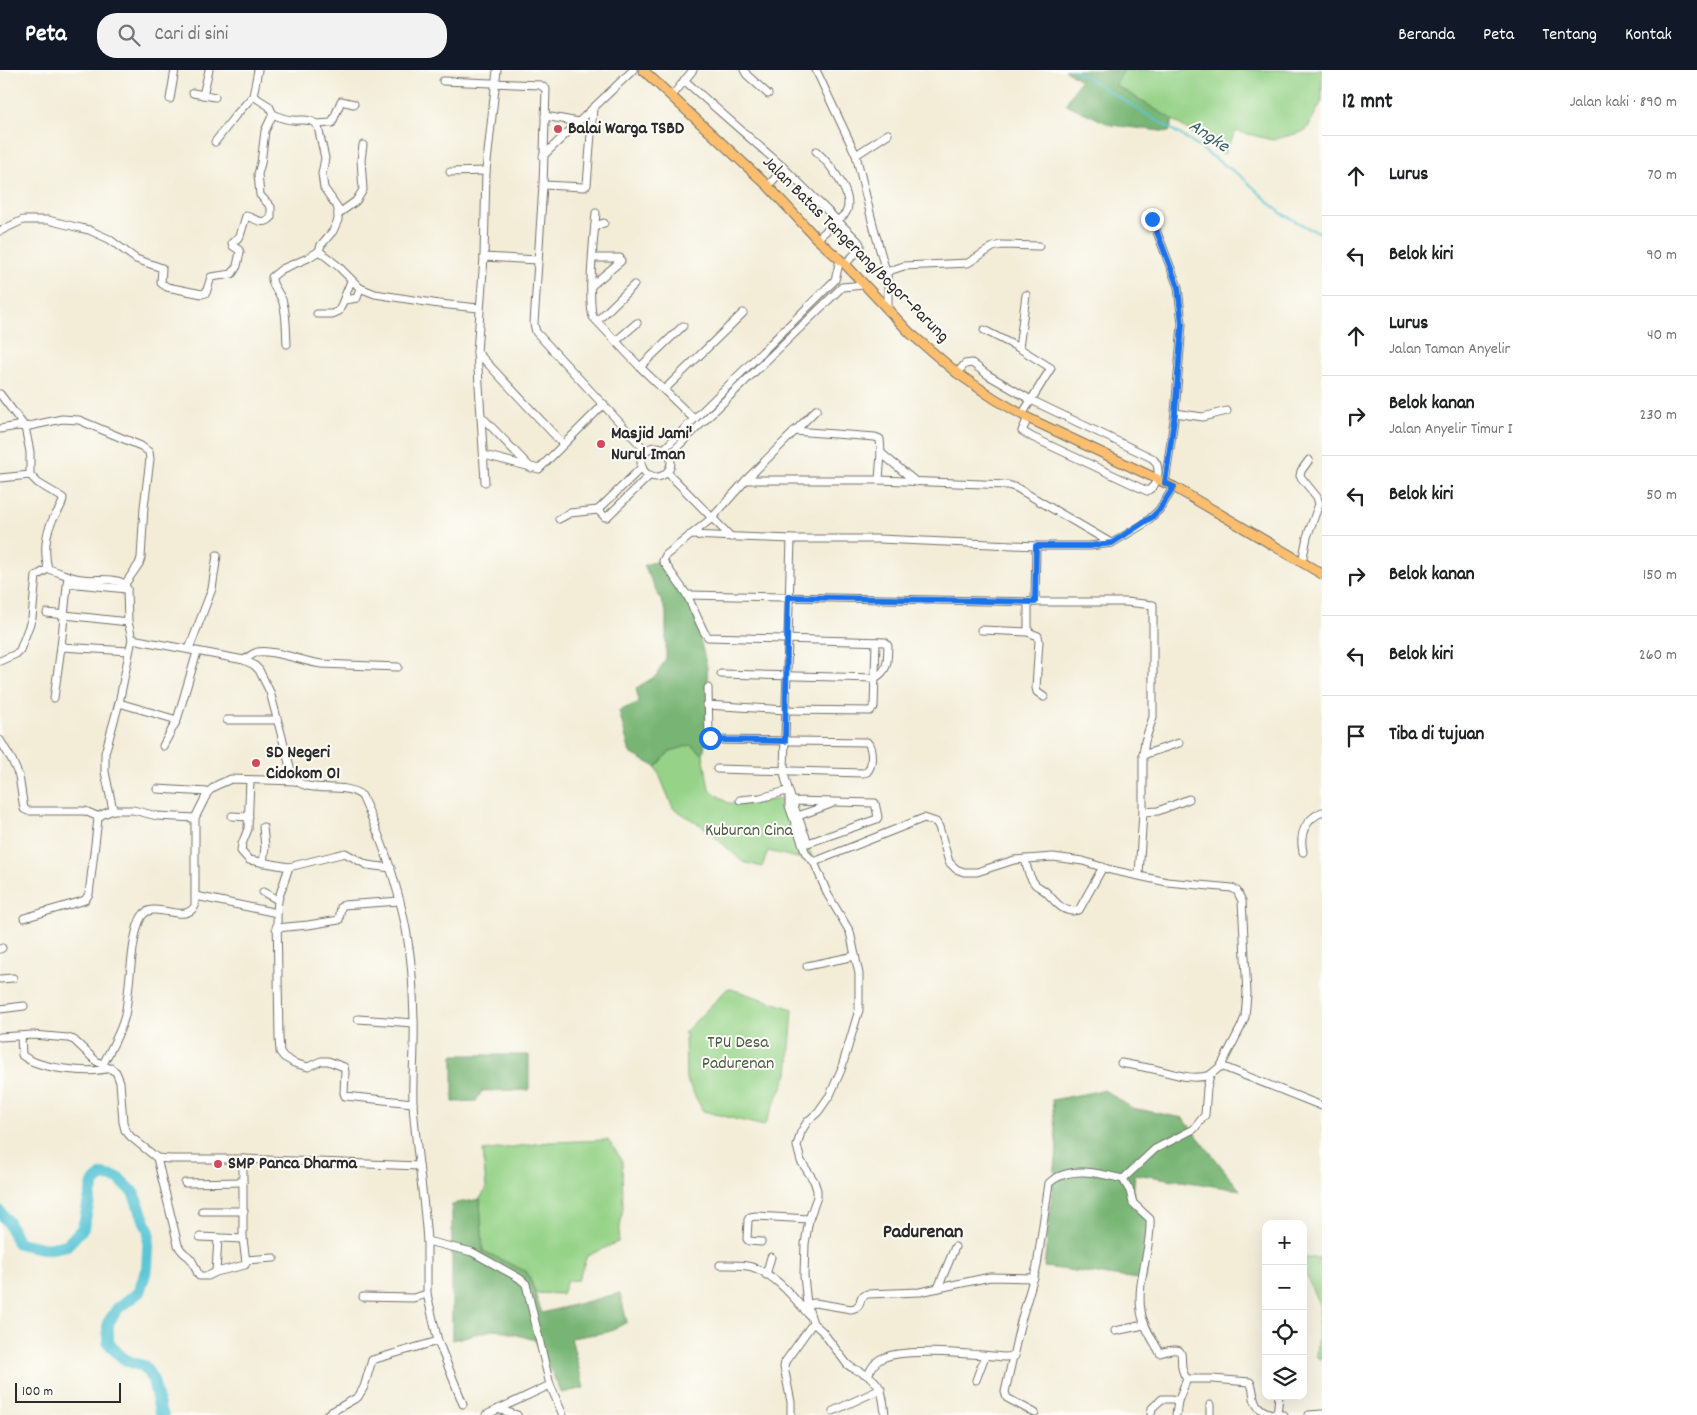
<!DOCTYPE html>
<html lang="id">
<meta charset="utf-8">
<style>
body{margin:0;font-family:Dekko,sans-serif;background:#f2f2f2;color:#202124}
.controls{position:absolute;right:15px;bottom:15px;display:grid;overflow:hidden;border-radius:10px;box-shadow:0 5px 20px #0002}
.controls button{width:45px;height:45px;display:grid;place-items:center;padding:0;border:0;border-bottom:1px solid #e0e0e0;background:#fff;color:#202124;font:25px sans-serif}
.scale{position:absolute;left:15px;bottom:12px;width:106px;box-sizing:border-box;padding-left:5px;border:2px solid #2b2b2b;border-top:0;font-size:14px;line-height:18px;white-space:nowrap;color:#2b2b2b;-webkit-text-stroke:4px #fdfcf7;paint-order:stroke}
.stop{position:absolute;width:15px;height:15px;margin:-11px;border:4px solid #1a73e8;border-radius:50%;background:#fff}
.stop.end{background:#1a73e8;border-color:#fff;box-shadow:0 1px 5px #0008}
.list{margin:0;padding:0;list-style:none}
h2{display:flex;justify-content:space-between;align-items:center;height:65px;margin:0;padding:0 20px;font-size:21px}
h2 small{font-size:16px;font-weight:400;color:#757577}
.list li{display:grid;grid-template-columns:32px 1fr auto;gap:15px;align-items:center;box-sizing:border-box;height:80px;padding:0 20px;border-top:1px solid #e0e0e0}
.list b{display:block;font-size:19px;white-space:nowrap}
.list p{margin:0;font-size:16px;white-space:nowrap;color:#757577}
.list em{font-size:16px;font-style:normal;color:#757577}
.icon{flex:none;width:28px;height:28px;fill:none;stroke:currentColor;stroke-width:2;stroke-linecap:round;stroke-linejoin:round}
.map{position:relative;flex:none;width:1322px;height:1345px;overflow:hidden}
header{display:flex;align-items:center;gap:30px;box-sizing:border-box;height:70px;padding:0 25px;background:#111827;color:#fff}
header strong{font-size:24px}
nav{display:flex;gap:28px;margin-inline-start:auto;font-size:18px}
.search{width:350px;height:45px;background:#f2f2f2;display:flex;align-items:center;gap:12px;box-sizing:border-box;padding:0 18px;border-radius:20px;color:#757577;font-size:19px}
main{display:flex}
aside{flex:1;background:#fff}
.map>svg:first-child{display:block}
.green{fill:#96d388;stroke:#607f5a}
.forest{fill:#78b574;stroke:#527050}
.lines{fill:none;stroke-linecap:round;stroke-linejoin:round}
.stream{stroke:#5ac5d5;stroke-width:2}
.river{stroke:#5ac5d5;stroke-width:12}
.minor-casing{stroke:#716f68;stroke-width:9}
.major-casing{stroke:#716f68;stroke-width:11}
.minor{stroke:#fff;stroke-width:7}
.major{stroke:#fbbe6e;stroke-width:9}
.route{stroke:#1a73e8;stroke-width:6}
.poi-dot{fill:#d1495b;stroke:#fdfcf7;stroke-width:2}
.labels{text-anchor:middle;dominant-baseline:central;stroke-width:4;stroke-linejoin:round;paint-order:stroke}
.poi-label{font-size:18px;font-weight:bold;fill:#2b2b2b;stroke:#fdfcf7;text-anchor:start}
.street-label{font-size:18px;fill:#2b2b2b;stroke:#fdfcf7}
.park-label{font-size:18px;fill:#4b5d47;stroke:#fdfcf7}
.water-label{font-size:19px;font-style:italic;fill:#3b6166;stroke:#fdfcf7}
.quarter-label{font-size:20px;font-weight:bold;fill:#2b2b2b;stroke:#fdfcf7}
</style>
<header>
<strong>Peta</strong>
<div class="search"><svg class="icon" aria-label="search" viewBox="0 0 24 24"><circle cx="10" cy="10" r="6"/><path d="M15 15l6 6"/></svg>Cari di sini</div>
<nav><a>Beranda</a><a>Peta</a><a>Tentang</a><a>Kontak</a></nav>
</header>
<main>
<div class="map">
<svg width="1322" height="1345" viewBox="0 0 1322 1345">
<rect width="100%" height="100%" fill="#fdfcf7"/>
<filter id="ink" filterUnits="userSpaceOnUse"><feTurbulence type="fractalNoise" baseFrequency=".02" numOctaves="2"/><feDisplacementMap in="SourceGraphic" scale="10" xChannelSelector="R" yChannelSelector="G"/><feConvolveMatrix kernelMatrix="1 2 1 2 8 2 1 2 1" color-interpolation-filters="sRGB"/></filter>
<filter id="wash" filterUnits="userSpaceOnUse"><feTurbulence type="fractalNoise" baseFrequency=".0096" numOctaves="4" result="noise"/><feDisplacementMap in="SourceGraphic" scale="20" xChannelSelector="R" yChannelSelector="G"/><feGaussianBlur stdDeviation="1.12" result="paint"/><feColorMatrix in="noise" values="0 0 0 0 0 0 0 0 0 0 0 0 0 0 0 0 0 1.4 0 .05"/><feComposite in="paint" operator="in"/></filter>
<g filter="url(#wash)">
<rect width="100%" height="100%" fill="#f3edd8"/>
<!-- green -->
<g class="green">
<path d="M1124,0h198v31l-16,30 -34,9 -36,-9 -12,23 -51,-34 -58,-35z"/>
<path d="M691,675l12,9 6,35 19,14 25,1 36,-7 25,65 -46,-11 -6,16 -19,-5 -38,-34 -32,-20 -17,-41 14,-16z"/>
<path d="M728,918l65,21 -5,65 -24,52 -61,-15 -17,-32 -1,-47z"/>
<path d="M608,1070l14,20 1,47 -5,35 -31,14 -9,24 -11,1 -5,13 -26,-1 -9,-21 -44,-21 -3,-52 6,-11 -3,-37 67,-9z"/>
<path d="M1303,1188h19v102l-6,-4 4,-49 -17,-39z"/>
</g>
<!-- forest -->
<g class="forest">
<path d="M1065,0h59l-9,15 58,35 -4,12 -58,-7 -45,-21 14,-24z"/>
<path d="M662,490l31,51 14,56 2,58 -6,29 -12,-9 -21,6 -14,16 -26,-14 -11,-42 20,-9 -3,-14 20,-12 10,-18v-47l-22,-46z"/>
<path d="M453,985h76v35l-47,1 -6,10 -23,1z"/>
<path d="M1104,1020l28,18 51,10 57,72 -105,-16 -3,33 16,13 -2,60 -102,-13 13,-117 -5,-50z"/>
<path d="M480,1129l3,52 44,21 15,41 78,-20 7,29 -19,10 -37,6 13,50 -22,5 -27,-53 -39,-11 -44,11v-136z"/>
</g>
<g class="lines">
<!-- stream -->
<path class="stream" d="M1074,0l107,65 61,42 39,36 29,16 12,4"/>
<!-- river -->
<path class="river" d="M0,1142l8,10 10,21 29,6 20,-4 16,-17 10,-45 9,-8 16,3 15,14 16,40 -2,36 -8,24 -21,16 -10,15v19c12,15 17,20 36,24l9,14 7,31 3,4"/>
</g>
</g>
<g filter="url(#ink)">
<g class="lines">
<defs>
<g id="minor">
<path d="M258,0l-5,26 16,10 4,8c6,3 13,6 20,6 10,1 18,-3 25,7l7,31 -3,16 2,14 14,20v12l-5,11 -12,14 -2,6 -11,7 -26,11 -10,8c-1,10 9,16 11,26 4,13 3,28 4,41"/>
<path d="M744,0l3,5 21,19"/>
<path d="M816,0l40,85 16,66 16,58v32"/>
<path d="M684,10l100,88 74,73 2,3v5l-15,15"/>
<path d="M443,11l97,4 6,4 -3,96 -9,139 2,8 110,119"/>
<path d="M193,23l22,4"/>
<path d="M203,25l6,-25"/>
<path d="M672,26l21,-26"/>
<path d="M170,29l5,-29"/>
<path d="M545,46l34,6"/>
<path d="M316,54l16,-1 9,-22 13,3"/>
<path d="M215,72l20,-26 18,-20"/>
<path d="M816,81c13,12 41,46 29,63l-28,25"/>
<path d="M856,85l32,-21"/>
<path d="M543,86l90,-86"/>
<path d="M450,102l36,-1"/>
<path d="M543,115l41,2 3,-2 6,-77"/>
<path d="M768,116l16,-18"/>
<path d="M596,143c-2,21 -9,87 -3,104l47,50 54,52"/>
<path d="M338,144l18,-13 7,-11 -2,-30 2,-15"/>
<path d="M1152,149l26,68 4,37 -7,89 -10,70"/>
<path d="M595,156l9,-3"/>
<path d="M0,161l23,-11h25l24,6 17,4 20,9 27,20 26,9 -1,15 6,4 35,7 4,-1 5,-16 21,-3 5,-8 3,-14 -1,-2 -6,-4 -1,-3 8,-7 6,-20c8,2 17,10 25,2v-11l-11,-12 -2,-21 3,-11 4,-32 8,-17"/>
<path d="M319,181l19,15 22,22 15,6 64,10 40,4"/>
<path d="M484,187l54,3"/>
<path d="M886,202l18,-6 64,-3 25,-16 8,-2 38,1"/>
<path d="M591,216l30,-25 -1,-3h-27"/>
<path d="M345,230l12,-2 3,-10"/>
<path d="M317,244h15l7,-3 12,-30"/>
<path d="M597,251l37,-36"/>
<path d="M984,260l35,18 32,20 -28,45"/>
<path d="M616,271l21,-18"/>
<path d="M1019,278l7,-53"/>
<path d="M477,282l85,91"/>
<path d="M640,297l43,-41"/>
<path d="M957,303l8,-9 7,-1 16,12 43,25 121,58c10,8 7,27 -5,33l-115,-54 -10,-6 6,-13"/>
<path d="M664,320l79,-77"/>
<path d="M0,324l25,33 5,25v23l8,8 25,15c0,8 -6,14 -10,21 -8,15 -9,34 -5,50 12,3 22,9 34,10 14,2 30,-2 43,5l2,5 1,33 4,17 112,21 10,5 5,5 11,22 23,86c17,18 50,2 69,18 22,48 40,99 47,152 4,24 4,48 5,72 1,28 -2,56 -1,84 3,46 11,91 14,137l45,11 47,26 7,6 24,101 13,30"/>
<path d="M1175,343l28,4 24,-6"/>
<path d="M482,347l49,51"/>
<path d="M0,359l17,-3 8,1 37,-8 17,1 62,26 8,6 1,7 -6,48 -3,51 -2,6 -14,20"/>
<path d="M794,361l81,6 5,2 1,14 -2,27"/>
<circle cx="656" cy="392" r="15"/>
<path d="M664,379l171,-169 5,-20"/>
<path d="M881,383l35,29"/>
<path d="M484,385l55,14 65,-65"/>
<path d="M669,385l173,-168 22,-2"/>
<path d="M642,397l-44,43 7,7h2l43,-42"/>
<path d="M667,402l64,65"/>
<path d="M0,408l30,-3"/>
<path d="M746,410h133l129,5 9,3 94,55"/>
<path d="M485,412l-8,-130 7,-95 2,-86 11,-101"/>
<path d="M559,449l11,-6 28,-3"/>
<path d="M690,465l101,4h88l157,7h54l22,-3 32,-19 15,-14 15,-23"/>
<path d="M791,469l-7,232c3,23 16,49 24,72l69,-24 1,-2 -3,-14 -82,-2"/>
<path d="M1302,492l5,-25 12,-33 -2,-7 -17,-21 1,-5 8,-11"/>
<path d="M67,513l60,6"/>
<path d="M687,525l348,7h91l27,3v112l-8,24 -2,14v57l-4,63"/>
<path d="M1028,532v30l10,4 1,5 -3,47 1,4 7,5"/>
<path d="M1035,532l1,-56"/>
<path d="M47,543l81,9"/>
<path d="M981,560l47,2"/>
<path d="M61,577l68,4"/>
<path d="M189,579l23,-60 5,-34"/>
<path d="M244,590c5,-3 9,-7 14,-8 15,-3 46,10 63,12l77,3"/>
<path d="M0,591l16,-7 4,-4 12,-32 4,-42 12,-7"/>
<path d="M721,604l154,4c14,-8 12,-17 13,-32l-3,-4 -177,-5 -4,-5 -17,-37 -24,-34 3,-6 46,-37 34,-38 71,-71"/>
<path d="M708,618l1,48 5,4 153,2c6,6 6,24 0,30l-4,1 -146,-4"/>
<path d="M54,628l7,-51 7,-71"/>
<path d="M119,633l58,17"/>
<path d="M707,635l79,5 84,1 4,-4 2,-65"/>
<path d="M227,650h50"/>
<path d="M0,670l12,20 7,16 5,33 4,2h57l14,6"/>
<path d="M163,676l14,-26 20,-68"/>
<path d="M1143,685l36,-12"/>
<path d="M250,710l-2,49 -6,15 -1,7 8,9 40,7 -11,33 -1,13 2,125 1,14 4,5 10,6 14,4 13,-6h7l16,6 1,5 -1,21 1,3 68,7"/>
<path d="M157,719l51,3"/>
<path d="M789,725v11l17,48 8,8 14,33 22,37 9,42v36l-18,60 -11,25 -12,17 -11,10 -6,10 -4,14 4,15 13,20 3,9v7l-8,22 -4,25 -1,32 3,28 6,19 9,8 25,33c5,5 11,6 18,10 18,9 18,23 20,41"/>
<path d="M740,730l20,-2 27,-7"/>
<path d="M113,740h20l24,6 38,2"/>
<path d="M1143,742l15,-1 31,-12"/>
<path d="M232,746l17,1"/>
<path d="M798,746l33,-12"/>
<path d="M1303,782c-4,-18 2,-32 19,-40"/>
<path d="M1025,789c2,9 4,19 11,26 4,3 9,5 13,10 8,9 16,19 30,15l24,-43"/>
<path d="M814,792l110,-44 12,4 3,5 10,35 7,7 8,3h13l37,-12 39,-3 30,4 28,9 56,12 65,6 5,3 5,10 5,93 -2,23 -4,10 -20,39 -11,9 -3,13 -2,27 -11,14 -39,20 -32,30c-24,-6 -54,-14 -74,4l-12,83 -16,55 -16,71 2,6 28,15"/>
<path d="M263,793l2,-16 -2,-20"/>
<path d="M289,797l56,-14 22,12 24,3"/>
<path d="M263,822l15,8"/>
<path d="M196,826l81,17"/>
<path d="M24,848l55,-16 6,-2 4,-6 9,-75 3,-4 12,-5 -8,-38v-19l14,-50 13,-64"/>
<path d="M276,858l32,-3 31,-5 2,-13 2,-2 57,-4"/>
<path d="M0,879l2,-1"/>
<path d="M807,896l48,-10"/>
<path d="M0,909l13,-1"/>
<path d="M0,939l24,-3"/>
<path d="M358,949l56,4"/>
<path d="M21,966l1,19c16,14 68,19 89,13"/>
<path d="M0,967l33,-2 35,3 6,2 22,21 20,11 4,10 3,40 2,8 6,7 26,21 13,1h73l176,7"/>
<path d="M1121,993c9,2 18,3 27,5 20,3 42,14 62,7"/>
<path d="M103,994c8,-15 18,-32 22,-49 5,-23 6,-83 17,-99 11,-17 42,9 53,-10v-88l13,-26 9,-7 14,-6 65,2"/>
<path d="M1221,996l101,40"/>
<path d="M157,1088l21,87c4,8 5,7 11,12 5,5 7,13 10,19h9l8,-4 29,-7 1,-3 -3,-23v-80"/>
<path d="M1123,1109l7,12 3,12 17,16c2,30 -14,61 -9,92 2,15 12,29 19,42 35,-11 13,9 27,26h25l38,3c3,5 3,10 4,16 3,14 18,17 30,17"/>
<path d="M185,1113l58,-1"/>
<path d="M202,1141h42"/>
<path d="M200,1167l43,2"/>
<path d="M427,1171v53l11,47 25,63"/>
<path d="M761,1172l-12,-1 -2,-2 1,-19 2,-3 6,-1 53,3"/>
<path d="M246,1190l28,-2"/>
<path d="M720,1195c10,0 22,-1 32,2 23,7 41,30 57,48"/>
<path d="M216,1202l2,-34"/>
<path d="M766,1205l5,-18"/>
<path d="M938,1218l17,-41"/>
<path d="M363,1227l50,1 14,-4"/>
<path d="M807,1234l8,-1 36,6c7,-1 9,-4 10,-11l6,-4 53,-2 70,-15 44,1"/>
<path d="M1115,1261l29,-6"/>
<path d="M868,1305c3,-6 5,-11 11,-15 21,-14 99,-5 126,-3l10,-1"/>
<path d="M976,1310l9,-24"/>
<path d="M497,1339l20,6"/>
<path d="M833,1341l48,-22"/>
<path d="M326,1345l32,-18 6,-10 8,-27 66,-19"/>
<path d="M486,1345l64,-30"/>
<path d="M791,1345v-13l-7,-35 1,-5 28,-39"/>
<path d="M1151,1345l1,-7 10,-9h10l6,2"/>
<path d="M1176,1345l2,-14 9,-22"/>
<path d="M1210,1345v-10"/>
<path d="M1277,1345l2,-19"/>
<path d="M1309,1345l13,-1"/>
</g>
<path id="major" d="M643,0l125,116 49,53 28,25 65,69 47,40 38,26 33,19 146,69 148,87"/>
</defs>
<!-- minor casing -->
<use href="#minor" class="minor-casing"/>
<!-- major casing -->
<use href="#major" class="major-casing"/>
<!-- minor -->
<use href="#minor" class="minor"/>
<!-- major -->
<use href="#major" class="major"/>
</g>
</g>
<g class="lines" filter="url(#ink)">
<!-- route -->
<path class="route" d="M710,668l4,2 71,1 3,-144 247,5 1,-56h54l22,-3 40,-26 7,-7 15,-23 -9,-4 10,-70 7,-89 -4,-37 -26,-68"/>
</g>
<!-- markers -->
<g class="poi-dot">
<circle cx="558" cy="59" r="5"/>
<circle cx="601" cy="374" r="5"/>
<circle cx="256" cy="693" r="5"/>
<circle cx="218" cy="1094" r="5"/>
</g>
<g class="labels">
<!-- poi labels -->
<g class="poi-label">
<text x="568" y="59">Balai Warga TSBD</text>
<text x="611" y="364">Masjid Jami'<tspan x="611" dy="21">Nurul Iman</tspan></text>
<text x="266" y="683">SD Negeri<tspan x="266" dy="21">Cidokom 01</tspan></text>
<text x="228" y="1094">SMP Panca Dharma</text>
</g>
<!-- street labels -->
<g class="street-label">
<text transform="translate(855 180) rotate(45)">Jalan Batas Tangerang/Bogor–Parung</text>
</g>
<!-- park labels -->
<g class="park-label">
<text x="749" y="761">Kuburan Cina</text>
<text x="738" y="973">TPU Desa<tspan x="738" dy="21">Padurenan</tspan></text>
</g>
<!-- water labels -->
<g class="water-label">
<text transform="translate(1208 67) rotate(34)">Angke</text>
</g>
<!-- quarter labels -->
<g class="quarter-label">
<text x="923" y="1163">Padurenan</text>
</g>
</g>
</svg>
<div class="controls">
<button>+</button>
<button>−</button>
<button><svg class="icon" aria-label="locate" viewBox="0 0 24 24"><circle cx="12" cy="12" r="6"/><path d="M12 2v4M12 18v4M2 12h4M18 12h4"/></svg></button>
<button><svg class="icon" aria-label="layers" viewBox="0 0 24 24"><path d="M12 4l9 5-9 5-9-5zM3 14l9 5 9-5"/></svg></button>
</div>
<div class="scale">100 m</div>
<div class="stop" style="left:710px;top:668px"></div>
<div class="stop end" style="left:1152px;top:149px"></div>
</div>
<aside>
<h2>12 mnt<small>Jalan kaki · 890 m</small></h2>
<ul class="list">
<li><svg class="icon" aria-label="ahead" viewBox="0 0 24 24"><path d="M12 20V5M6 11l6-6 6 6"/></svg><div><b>Lurus</b></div><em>70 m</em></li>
<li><svg class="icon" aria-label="left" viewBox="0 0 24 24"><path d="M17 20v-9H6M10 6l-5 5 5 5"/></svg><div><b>Belok kiri</b></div><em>90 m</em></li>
<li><svg class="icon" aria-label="ahead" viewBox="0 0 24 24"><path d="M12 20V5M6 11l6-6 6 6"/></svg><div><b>Lurus</b><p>Jalan Taman Anyelir</p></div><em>40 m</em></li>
<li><svg class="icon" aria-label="right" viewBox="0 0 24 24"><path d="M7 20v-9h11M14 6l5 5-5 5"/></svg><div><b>Belok kanan</b><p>Jalan Anyelir Timur I</p></div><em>230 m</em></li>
<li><svg class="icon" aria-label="left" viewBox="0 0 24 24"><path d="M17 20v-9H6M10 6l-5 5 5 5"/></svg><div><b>Belok kiri</b></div><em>50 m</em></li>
<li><svg class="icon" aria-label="right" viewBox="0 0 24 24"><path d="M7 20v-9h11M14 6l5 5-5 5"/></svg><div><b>Belok kanan</b></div><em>150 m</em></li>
<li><svg class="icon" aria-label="left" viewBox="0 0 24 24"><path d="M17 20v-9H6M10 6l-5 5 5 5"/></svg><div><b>Belok kiri</b></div><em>260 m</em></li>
<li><svg class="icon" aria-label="arrive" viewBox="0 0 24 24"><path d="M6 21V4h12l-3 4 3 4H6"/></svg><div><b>Tiba di tujuan</b></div></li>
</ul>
</aside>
</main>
